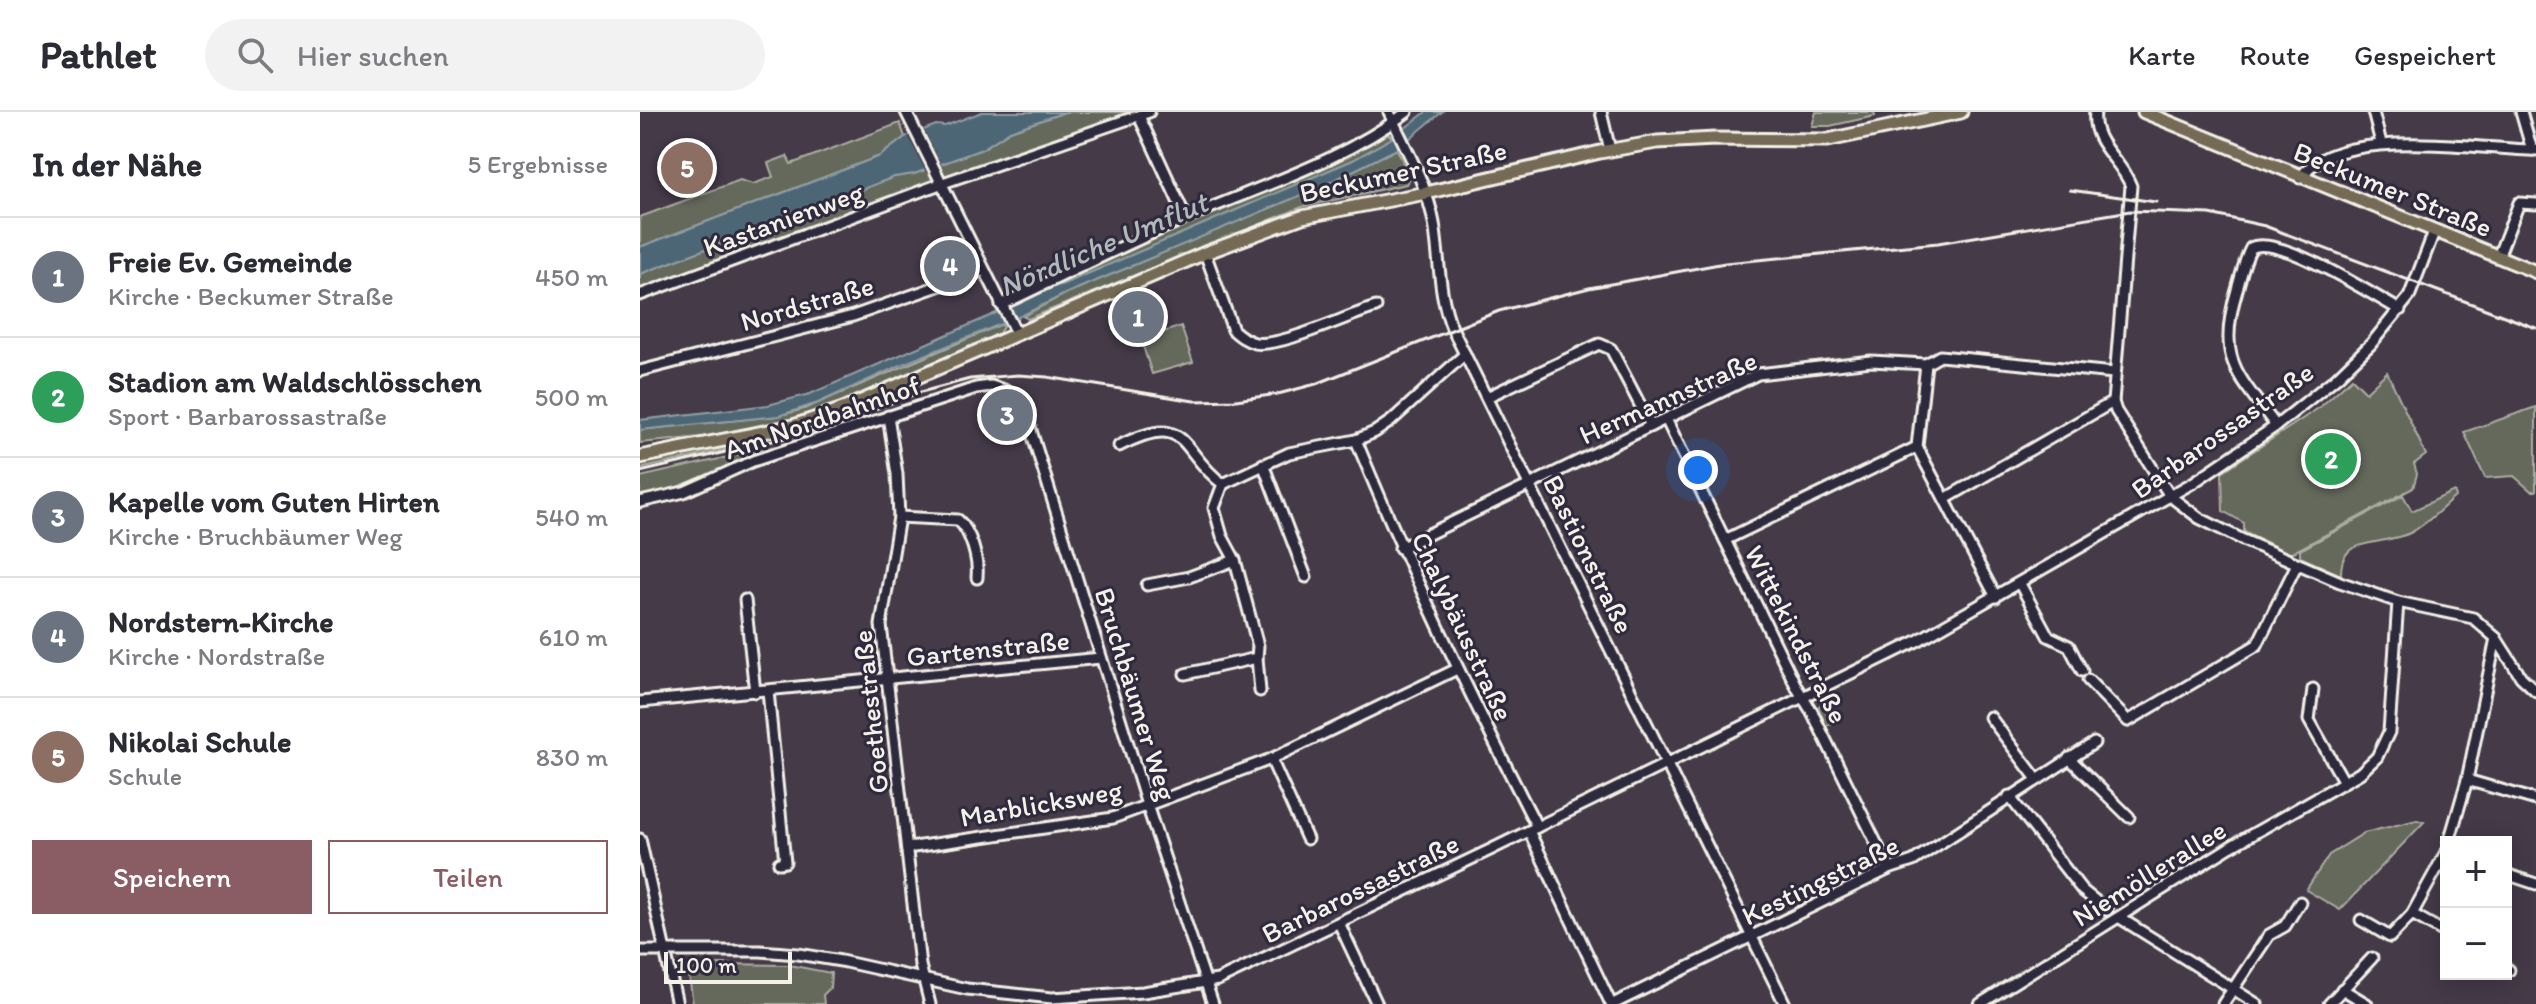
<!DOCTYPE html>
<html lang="de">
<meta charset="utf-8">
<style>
body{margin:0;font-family:Itim,sans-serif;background:#f2f2f3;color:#2b2b33}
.controls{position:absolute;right:24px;bottom:24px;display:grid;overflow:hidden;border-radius:0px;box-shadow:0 4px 20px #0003}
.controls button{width:72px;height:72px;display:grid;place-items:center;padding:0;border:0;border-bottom:2px solid #e1e1e2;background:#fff;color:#2b2b33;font:40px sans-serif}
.scale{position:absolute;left:24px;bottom:20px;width:128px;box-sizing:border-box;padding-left:8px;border:4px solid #f4f1e8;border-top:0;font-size:22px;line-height:28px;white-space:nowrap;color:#f4f1e8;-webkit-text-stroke:6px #2f2a3d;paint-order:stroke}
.you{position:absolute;left:1058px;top:358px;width:28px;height:28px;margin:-20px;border:6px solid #fff;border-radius:50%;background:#1a73e8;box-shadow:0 0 0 12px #1a73e833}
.badge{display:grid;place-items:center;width:52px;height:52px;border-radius:50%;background:#8a5d65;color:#fff;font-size:26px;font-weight:700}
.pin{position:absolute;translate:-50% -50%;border:4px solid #fff;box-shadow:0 2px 8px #0006}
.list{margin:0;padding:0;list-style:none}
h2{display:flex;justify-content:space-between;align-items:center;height:104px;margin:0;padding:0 32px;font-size:34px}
h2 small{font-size:26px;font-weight:400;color:#7c7c81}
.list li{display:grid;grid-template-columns:52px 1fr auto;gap:24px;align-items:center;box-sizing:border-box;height:120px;padding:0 32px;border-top:2px solid #e1e1e2}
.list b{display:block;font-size:30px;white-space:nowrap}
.list p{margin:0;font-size:26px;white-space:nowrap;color:#7c7c81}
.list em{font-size:26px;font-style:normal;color:#7c7c81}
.actions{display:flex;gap:16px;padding:24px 32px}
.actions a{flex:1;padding:18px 0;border:2px solid #8a5d65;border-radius:0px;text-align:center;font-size:28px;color:#8a5d65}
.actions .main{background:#8a5d65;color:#fff}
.icon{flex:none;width:44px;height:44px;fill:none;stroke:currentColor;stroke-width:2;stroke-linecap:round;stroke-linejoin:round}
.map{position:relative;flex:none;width:1896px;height:892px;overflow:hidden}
header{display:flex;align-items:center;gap:48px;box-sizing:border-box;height:112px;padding:0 40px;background:#fff;border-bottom:2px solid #e1e1e2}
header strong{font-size:38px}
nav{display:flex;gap:44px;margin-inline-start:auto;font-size:28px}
.search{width:560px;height:72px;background:#f2f2f3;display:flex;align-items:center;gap:20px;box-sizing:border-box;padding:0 28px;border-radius:44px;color:#7c7c81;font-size:30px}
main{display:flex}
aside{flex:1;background:#fff}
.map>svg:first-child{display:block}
.green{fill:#65695b;stroke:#acada2;stroke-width:2}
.water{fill:#4d6676;stroke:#909ea4;stroke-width:2}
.pier{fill:#443a48}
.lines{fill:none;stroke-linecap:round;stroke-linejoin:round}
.minor-casing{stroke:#f4f1e8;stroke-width:15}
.major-casing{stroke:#f4f1e8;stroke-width:17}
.minor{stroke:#2f2a3d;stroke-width:9}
.major{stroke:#746b55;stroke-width:11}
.rail{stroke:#f4f1e8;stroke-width:3}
.labels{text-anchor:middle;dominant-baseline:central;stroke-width:6;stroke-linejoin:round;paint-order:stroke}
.street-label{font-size:28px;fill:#f4f1e8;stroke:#2f2a3d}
.water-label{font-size:30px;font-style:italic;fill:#b1b9ba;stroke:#2f2a3d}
</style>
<header>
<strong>Pathlet</strong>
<div class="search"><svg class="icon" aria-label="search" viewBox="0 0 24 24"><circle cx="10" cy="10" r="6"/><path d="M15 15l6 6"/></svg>Hier suchen</div>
<nav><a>Karte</a><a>Route</a><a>Gespeichert</a></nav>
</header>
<main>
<aside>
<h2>In der Nähe<small>5 Ergebnisse</small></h2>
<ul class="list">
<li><span class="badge" style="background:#6b7280">1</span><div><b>Freie Ev. Gemeinde</b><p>Kirche · Beckumer Straße</p></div><em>450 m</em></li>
<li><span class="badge" style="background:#2e9e5b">2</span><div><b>Stadion am Waldschlösschen</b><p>Sport · Barbarossastraße</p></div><em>500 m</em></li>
<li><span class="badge" style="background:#6b7280">3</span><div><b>Kapelle vom Guten Hirten</b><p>Kirche · Bruchbäumer Weg</p></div><em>540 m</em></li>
<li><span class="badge" style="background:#6b7280">4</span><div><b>Nordstern-Kirche</b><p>Kirche · Nordstraße</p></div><em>610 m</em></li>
<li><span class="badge" style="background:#8d6e63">5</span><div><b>Nikolai Schule</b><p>Schule</p></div><em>830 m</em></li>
</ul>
<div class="actions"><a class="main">Speichern</a><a>Teilen</a></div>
</aside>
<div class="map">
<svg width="1896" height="892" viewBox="0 0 1896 892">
<rect width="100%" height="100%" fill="#443a48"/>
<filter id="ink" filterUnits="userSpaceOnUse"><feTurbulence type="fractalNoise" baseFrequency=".0125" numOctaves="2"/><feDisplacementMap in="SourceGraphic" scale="16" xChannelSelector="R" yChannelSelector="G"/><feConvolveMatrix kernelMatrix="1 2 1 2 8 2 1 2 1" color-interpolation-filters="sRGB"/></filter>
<g filter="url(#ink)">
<!-- green -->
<g class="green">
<path d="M425,0h64l-489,179v-17l254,-97 20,-3 68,-25 28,-18z"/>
<path d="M1176,0h58l1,4 -45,10h-18z"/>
<path d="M260,11l5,14 -25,19 -240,91v-30l100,-37 13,4 20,-7 -5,-14 19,-7 4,8z"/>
<path d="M744,22l6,1 2,3 -39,22 -289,124 -27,8 151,-70 130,-54z"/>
<path d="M757,37l13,29 -4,6 -104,23 -274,112 -5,-3 44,-23 251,-105z"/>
<path d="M362,212l1,3 -4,6 -19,10c-55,26 -112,55 -170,72 -56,17 -112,23 -170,28v-13l138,-14 26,-7z"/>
<path d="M541,214l12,36 -41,12 -11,-34z"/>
<path d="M1747,260l39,83 -12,9 3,10 -4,14 -123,66 -46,-23v-8l-21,-12 -1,-39 98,-65 32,-29 14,14z"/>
<path d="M1896,295v84h-5l-17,-15 -29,2 -21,-46z"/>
<path d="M119,330l-119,27v-8z"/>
<path d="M149,331l-130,51 -19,3v-20z"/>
<path d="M1814,379l2,5c-14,12 -29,28 -46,37 -16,8 -52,9 -61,18 -7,7 -8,15 -8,24l-41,-18v-7l103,-55 9,16z"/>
<path d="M1189,586l11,22 -14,6 -8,-19z"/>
<path d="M1777,708l7,2 -84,88 -34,-20 23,-35 35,-22z"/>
<path d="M78,852l71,1 42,8 -1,15 -7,7 1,9h-131l-4,-28 6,-7z"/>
</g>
<!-- water -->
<g class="water">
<path d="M342,0h83l-55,19 -28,18 -68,25 -20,3 -254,97v-27l240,-91 25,-19 31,-12 9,1z"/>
<path d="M786,0h16l-45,37 -79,39 -251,105 -44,22 -120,49 -85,39 -40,13 -138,14v-10l128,-15 42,-11 180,-78 47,-24 27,-8 289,-124 39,-22z"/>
</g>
<!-- pier -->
<path class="pier" d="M283,16l19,38 -16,6 -19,-38z"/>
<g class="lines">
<defs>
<g id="minor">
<path d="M266,0l110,221"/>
<path d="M749,0c16,36 38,72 45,111 6,36 4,71 18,105l333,676"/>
<path d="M961,0l9,38"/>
<path d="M1455,0c-4,32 26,47 36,74l-18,216 3,9 54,85 29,22 44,22 97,42 58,20 75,16 23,20 25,39 15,14"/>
<path d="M1733,0l8,31"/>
<path d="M1881,0l11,38"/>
<path d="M499,4l47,102"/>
<path d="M1660,66c36,-54 179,-28 236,-28"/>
<path d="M565,141l28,77c7,6 13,11 22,13 25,5 93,-28 121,-36"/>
<path d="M1858,145l21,-54 17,1"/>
<path d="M0,183l300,-111 209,-72"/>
<path d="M361,193c63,-30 126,-62 190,-89 73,-31 153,-56 216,-104"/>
<path d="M1286,252l-9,83 79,150"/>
<path d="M0,259l213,-55 131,-46"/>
<path d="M847,285l112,-53 12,5 40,77"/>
<path d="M248,304l9,58 2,43 -18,108 39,340 10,39"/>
<path d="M1026,307l131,269 15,24 77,157"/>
<path d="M1636,314c-39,-53 -60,-66 -39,-136 4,-14 7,-29 14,-42 26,-15 122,47 149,62"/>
<path d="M716,328c54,132 116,260 181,387"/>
<path d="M479,334c72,-36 59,5 104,38l-9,24 8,28 13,24 23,86 -1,12 -72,16"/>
<path d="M623,352l43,113"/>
<path d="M583,372l66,-31 67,-13 19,-8 16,-11 74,-67"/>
<path d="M1305,387l168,-97"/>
<path d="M0,390l44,-10 69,-31 223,-73 15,-2 13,4 14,8 7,13 122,394 66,199"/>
<path d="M259,405l59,3c13,11 21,41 19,58"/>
<path d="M1085,428l192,-93"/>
<path d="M760,436l358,-174 113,-13 55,3 14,-8 174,17"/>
<path d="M1380,472l28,52 21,10 13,25"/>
<path d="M507,473l42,-8 46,-17"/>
<path d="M105,488l10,92"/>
<path d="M617,546l3,33"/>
<path d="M1448,568l40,41 129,-76 40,-81"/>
<path d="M1673,577l-4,31 35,62"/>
<path d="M128,579l17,171 -6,1"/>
<path d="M0,590l461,-44"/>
<path d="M1350,605l46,61"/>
<path d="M1429,646l60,59"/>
<path d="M631,647l36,80"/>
<path d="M1827,668l69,20"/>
<path d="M1369,684l73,94 25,20"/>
<path d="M889,719l82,173"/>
<path d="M0,727l37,165"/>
<path d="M1809,730l18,-62 29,-142"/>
<path d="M267,736l206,-30 158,-59 186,-90"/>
<path d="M1866,762l30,10"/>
<path d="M1772,802l34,19"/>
<path d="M1480,806l137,86"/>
<path d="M1721,808l29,17 22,-23 34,-62"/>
<path d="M699,811l38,81"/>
<path d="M0,839h120l38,3 43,7 126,28 85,9 91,-6 75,-12 272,-130 427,-209 277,-159 82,-56 61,-49 34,-33 38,-47 25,-65"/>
<path d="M1866,856l3,2"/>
<path d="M1702,877l25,15"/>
<path d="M973,892l276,-135 24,-8 181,-118"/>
<path d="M1340,892l250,-157 130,-74 17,-16 12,-25 9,-130"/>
<path d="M1583,892l46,-69 16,-9 15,-24"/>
<path d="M1689,892l43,-46"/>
</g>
<g id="major">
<path d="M1504,0l392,160"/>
<path d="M0,345l153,-31 50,-17 362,-156 97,-36 124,-24 174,-41 57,-10 58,-3 113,1 133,-28"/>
</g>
</defs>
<!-- minor casing -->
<use href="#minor" class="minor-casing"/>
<!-- major casing -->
<use href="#major" class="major-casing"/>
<!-- minor -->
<use href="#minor" class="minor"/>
<!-- major -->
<use href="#major" class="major"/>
<!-- rail -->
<g class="rail">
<path d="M1430,78l86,12"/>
<path d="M0,360l175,-41 106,-39 49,-13 48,-4 29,2 147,24 42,-1 42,-6 38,-10 183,-73 90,-23 136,-25 213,-20 192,-32 80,3 55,12 271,102"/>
</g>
</g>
</g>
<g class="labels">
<!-- street labels -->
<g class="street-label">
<text transform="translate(763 59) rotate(-12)">Beckumer Straße</text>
<text transform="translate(1753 77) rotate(22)">Beckumer Straße</text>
<text transform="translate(143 107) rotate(-20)">Kastanienweg</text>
<text transform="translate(167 191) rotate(-16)">Nordstraße</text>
<text transform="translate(1028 285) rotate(-24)">Hermannstraße</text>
<text transform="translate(182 305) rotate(-19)">Am Nordbahnhof</text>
<text transform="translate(1582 318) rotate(-35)">Barbarossastraße</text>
<text transform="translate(949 442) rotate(64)">Bastionstraße</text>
<text transform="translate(823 514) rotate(65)">Chalybäusstraße</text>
<text transform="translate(1157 522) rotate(63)">Wittekindstraße</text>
<text transform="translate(348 536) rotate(-6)">Gartenstraße</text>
<text transform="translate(496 582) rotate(73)">Bruchbäumer Weg</text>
<text transform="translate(230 600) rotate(-96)">Goethestraße</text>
<text transform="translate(401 691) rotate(-10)">Marblicksweg</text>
<text transform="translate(1509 761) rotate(-32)">Niemöllerallee</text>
<text transform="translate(1180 768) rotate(-26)">Kestingstraße</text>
<text transform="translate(720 776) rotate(-26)">Barbarossastraße</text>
</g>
<!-- water labels -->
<g class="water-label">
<text transform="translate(463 132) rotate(-23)">Nördliche Umflut</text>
</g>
</g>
</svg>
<div class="controls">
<button>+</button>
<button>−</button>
</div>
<div class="scale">100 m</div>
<div class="you"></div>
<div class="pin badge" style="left:498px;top:205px;background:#6b7280">1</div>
<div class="pin badge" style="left:1691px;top:347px;background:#2e9e5b">2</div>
<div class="pin badge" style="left:367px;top:303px;background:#6b7280">3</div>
<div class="pin badge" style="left:310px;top:154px;background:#6b7280">4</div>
<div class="pin badge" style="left:47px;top:56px;background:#8d6e63">5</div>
</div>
</main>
